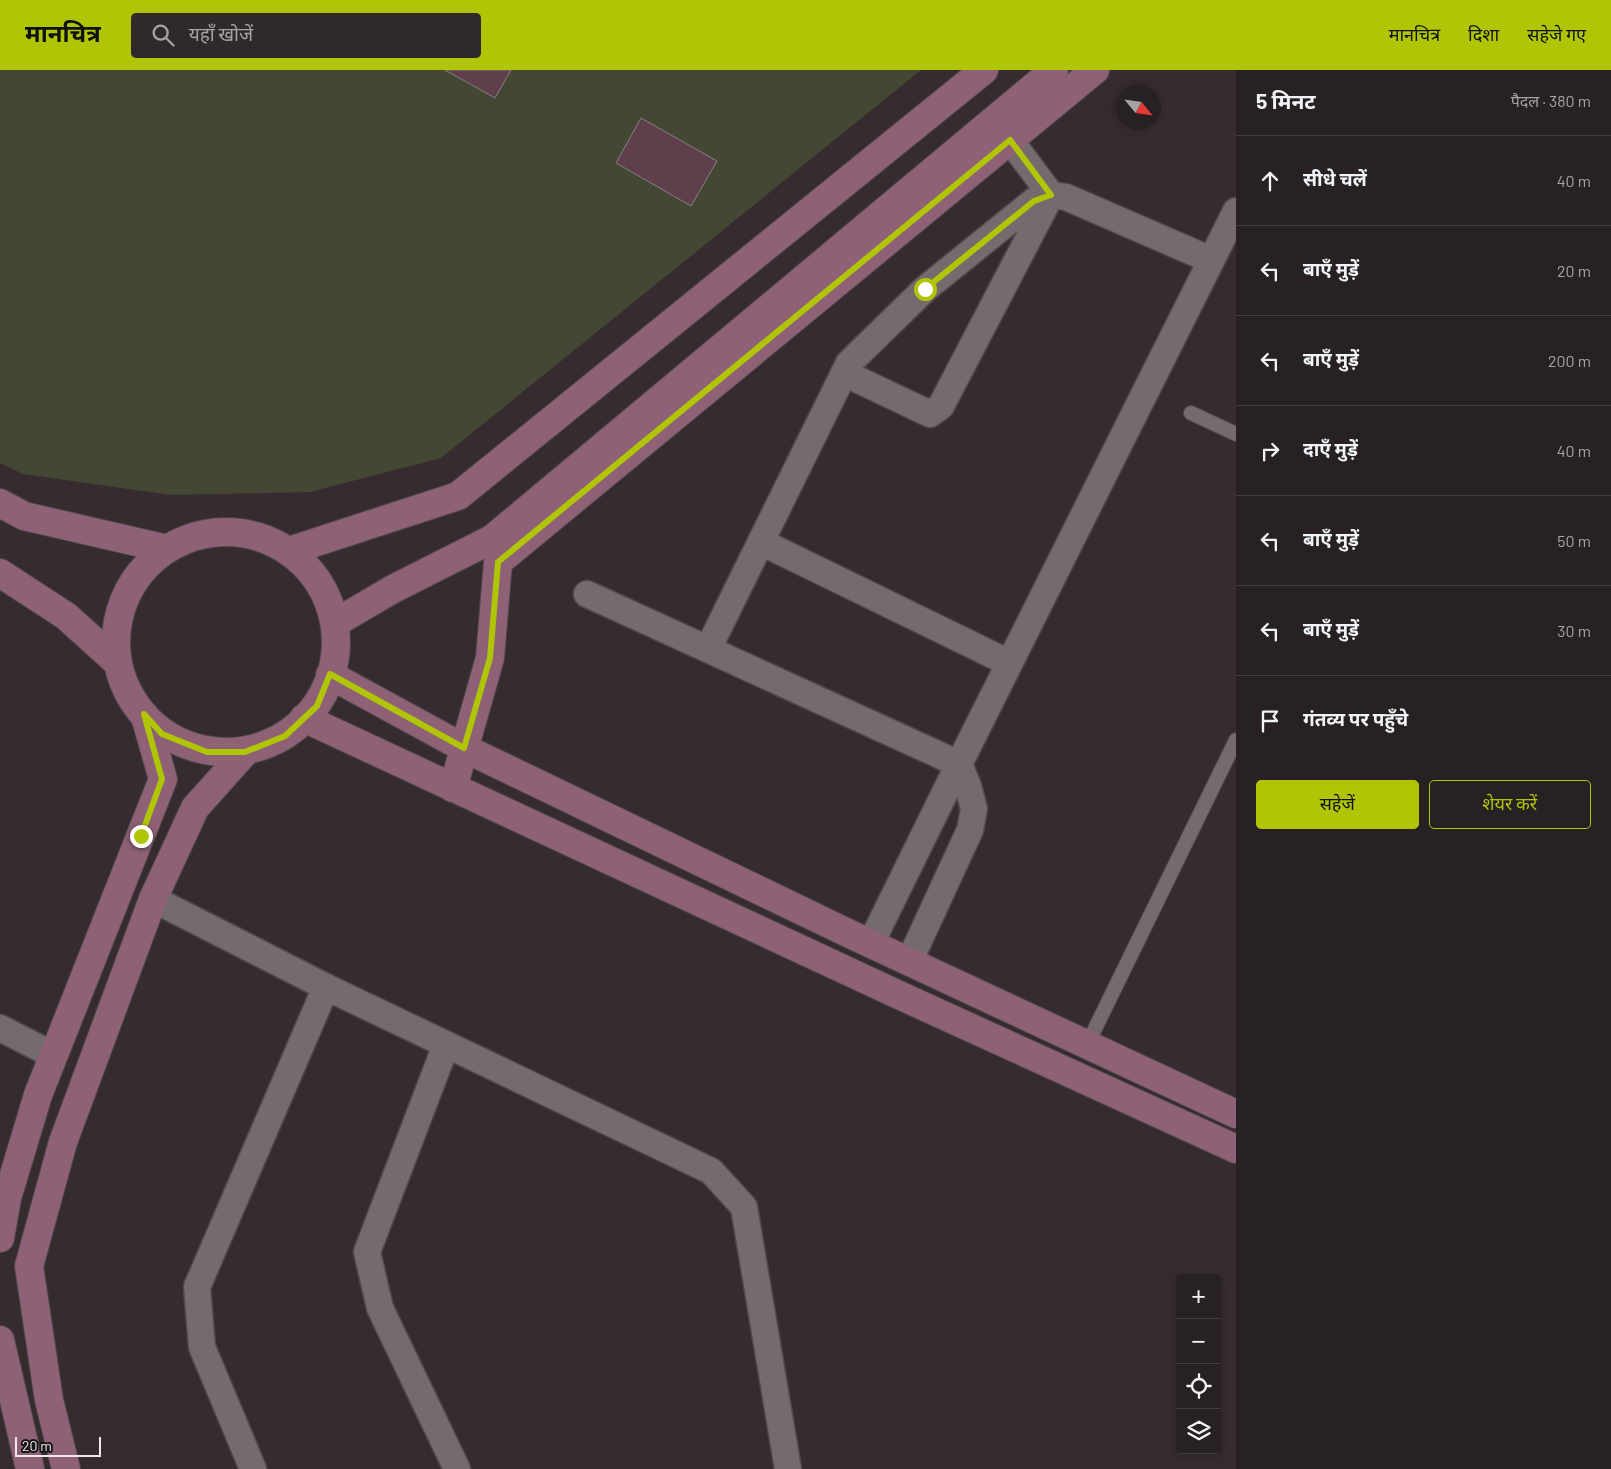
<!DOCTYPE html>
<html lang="hi">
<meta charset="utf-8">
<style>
body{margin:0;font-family:Barlow,"Noto Sans Devanagari",sans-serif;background:#30292c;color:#f1f3f6}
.controls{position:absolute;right:15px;bottom:15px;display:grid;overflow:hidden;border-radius:5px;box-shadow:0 2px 8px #0003}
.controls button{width:45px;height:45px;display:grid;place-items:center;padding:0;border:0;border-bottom:1px solid #443e41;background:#282124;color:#f1f3f6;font:25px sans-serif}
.compass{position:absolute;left:1116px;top:15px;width:45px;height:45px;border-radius:50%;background:#282124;box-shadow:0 2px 8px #0003;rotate:119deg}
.scale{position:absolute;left:15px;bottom:12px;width:86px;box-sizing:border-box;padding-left:5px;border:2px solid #efe9eb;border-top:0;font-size:14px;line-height:18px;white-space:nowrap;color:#efe9eb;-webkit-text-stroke:4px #1a1618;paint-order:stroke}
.stop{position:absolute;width:15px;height:15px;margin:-11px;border:4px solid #afc505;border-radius:50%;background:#fff}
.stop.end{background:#afc505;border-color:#fff;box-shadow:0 1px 5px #0008}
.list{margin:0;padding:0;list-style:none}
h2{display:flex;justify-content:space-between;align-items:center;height:65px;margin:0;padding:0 20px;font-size:21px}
h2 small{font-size:16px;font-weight:400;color:#a5a3a6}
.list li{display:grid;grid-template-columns:32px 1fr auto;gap:15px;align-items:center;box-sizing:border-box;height:90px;padding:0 20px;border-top:1px solid #443e41}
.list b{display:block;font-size:19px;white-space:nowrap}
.list em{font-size:16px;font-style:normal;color:#a5a3a6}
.actions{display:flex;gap:10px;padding:15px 20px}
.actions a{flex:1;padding:11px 0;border:1px solid #afc505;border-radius:5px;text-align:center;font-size:18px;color:#afc505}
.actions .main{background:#afc505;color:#111}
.icon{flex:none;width:28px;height:28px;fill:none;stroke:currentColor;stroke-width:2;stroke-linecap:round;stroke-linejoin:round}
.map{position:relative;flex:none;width:1236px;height:1399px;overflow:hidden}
header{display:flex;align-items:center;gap:30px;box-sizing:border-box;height:70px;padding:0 25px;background:#afc505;color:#111}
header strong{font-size:24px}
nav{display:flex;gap:28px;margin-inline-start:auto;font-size:18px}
.search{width:350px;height:45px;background:#30292c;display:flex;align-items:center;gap:12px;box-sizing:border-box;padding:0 18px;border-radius:5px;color:#a5a3a6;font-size:19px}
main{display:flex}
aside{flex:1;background:#282124}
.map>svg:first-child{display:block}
.green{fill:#434733}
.building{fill:#5e3f4b;stroke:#897e82}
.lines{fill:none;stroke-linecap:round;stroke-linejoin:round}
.lane-casing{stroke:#4f484b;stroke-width:16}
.street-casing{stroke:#4f484b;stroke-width:29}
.secondary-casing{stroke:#4f484b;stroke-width:30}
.lane{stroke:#756a6e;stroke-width:14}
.street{stroke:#756a6e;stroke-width:26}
.secondary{stroke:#8f6176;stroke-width:28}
.route{stroke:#afc505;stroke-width:6}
</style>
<header>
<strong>मानचित्र</strong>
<div class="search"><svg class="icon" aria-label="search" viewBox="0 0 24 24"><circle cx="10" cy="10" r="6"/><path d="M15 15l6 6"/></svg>यहाँ खोजें</div>
<nav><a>मानचित्र</a><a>दिशा</a><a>सहेजे गए</a></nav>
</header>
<main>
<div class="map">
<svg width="1236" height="1399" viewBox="0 0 1236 1399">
<rect width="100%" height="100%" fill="#362c30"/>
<!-- green -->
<path class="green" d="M0,0h921l-480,388 -131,34 -139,3 -148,-21 -23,-11z"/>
<!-- building -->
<g class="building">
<path d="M445,0h66l-16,28z"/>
<path d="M641,48l76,43 -26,45 -75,-43z"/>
</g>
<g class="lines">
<defs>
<g id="lane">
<path d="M1191,343l45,21"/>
<path d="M1087,975l149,-305"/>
</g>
<g id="street">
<path d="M844,303l86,41 11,-8 110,-211 -41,-55"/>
<path d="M761,472l248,121"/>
<path d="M587,524l372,170 277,-553"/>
<path d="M708,579l141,-286 76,-74 109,-88 17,-6 15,2 145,63"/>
<path d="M153,829l173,88 385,184 33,36 44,262"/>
<path d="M871,873l88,-179"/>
<path d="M909,892l61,-132 4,-21 -6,-23 -9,-22"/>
<path d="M0,958l53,27"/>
<path d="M446,975l-79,207 13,56 77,161"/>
<path d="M253,1399l-51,-122 -5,-60 129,-300"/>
</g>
<g id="secondary">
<path d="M0,433l24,13 143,33"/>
<circle cx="226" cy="572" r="110"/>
<path d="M289,481l169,-55 526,-426"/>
<path d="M0,503l66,43 51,46"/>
<path d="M335,553l58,-34 99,-50 562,-469"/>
<path d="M330,605l134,73 388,187 384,179"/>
<path d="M304,648l595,277 337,154"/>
<path d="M453,718l37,-130 8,-96 597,-492"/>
<path d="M0,1168l7,-40 31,-103 125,-316 -18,-63"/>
<path d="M0,1270l30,129"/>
<path d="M66,1399l-17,-69 -20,-134 34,-124 90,-243 42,-91 50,-56"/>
</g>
</defs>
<!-- lane casing -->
<use href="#lane" class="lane-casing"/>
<!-- street casing -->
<use href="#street" class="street-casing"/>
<!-- secondary casing -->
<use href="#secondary" class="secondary-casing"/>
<!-- lane -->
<use href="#lane" class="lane"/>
<!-- street -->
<use href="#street" class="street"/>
<!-- secondary -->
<use href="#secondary" class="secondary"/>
</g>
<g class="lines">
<!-- route -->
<path class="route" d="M141,766l21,-57 -18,-65 18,20 45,18h38l40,-16 32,-30 13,-32 134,74 26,-90 8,-96 512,-422 41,55 -17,6 -109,88"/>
</g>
</svg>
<div class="controls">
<button>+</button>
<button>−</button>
<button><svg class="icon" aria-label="locate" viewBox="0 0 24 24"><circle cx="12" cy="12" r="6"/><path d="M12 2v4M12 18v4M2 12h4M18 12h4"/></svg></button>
<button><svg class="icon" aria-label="layers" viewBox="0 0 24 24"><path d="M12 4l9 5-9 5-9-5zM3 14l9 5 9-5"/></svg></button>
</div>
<svg class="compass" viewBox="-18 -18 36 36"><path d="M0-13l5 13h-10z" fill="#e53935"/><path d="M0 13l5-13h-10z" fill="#a5a3a6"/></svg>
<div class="scale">20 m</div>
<div class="stop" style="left:925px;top:219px"></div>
<div class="stop end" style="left:141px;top:766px"></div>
</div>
<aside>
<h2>5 मिनट<small>पैदल · 380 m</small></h2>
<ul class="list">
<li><svg class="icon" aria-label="ahead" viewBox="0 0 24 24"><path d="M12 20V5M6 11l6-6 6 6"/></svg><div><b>सीधे चलें</b></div><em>40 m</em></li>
<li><svg class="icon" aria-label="left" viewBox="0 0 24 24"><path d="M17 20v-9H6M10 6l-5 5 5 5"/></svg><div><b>बाएँ मुड़ें</b></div><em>20 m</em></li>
<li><svg class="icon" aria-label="left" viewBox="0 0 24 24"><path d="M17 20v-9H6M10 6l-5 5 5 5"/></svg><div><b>बाएँ मुड़ें</b></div><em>200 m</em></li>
<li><svg class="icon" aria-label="right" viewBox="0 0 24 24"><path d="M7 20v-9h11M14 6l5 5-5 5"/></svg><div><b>दाएँ मुड़ें</b></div><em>40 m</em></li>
<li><svg class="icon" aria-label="left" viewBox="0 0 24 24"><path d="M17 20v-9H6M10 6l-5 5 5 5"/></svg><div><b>बाएँ मुड़ें</b></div><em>50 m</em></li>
<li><svg class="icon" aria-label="left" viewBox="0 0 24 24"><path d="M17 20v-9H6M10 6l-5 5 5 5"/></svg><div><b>बाएँ मुड़ें</b></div><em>30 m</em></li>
<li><svg class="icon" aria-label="arrive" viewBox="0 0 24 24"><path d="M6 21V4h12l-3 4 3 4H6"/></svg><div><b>गंतव्य पर पहुँचे</b></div></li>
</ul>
<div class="actions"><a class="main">सहेजें</a><a>शेयर करें</a></div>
</aside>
</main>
